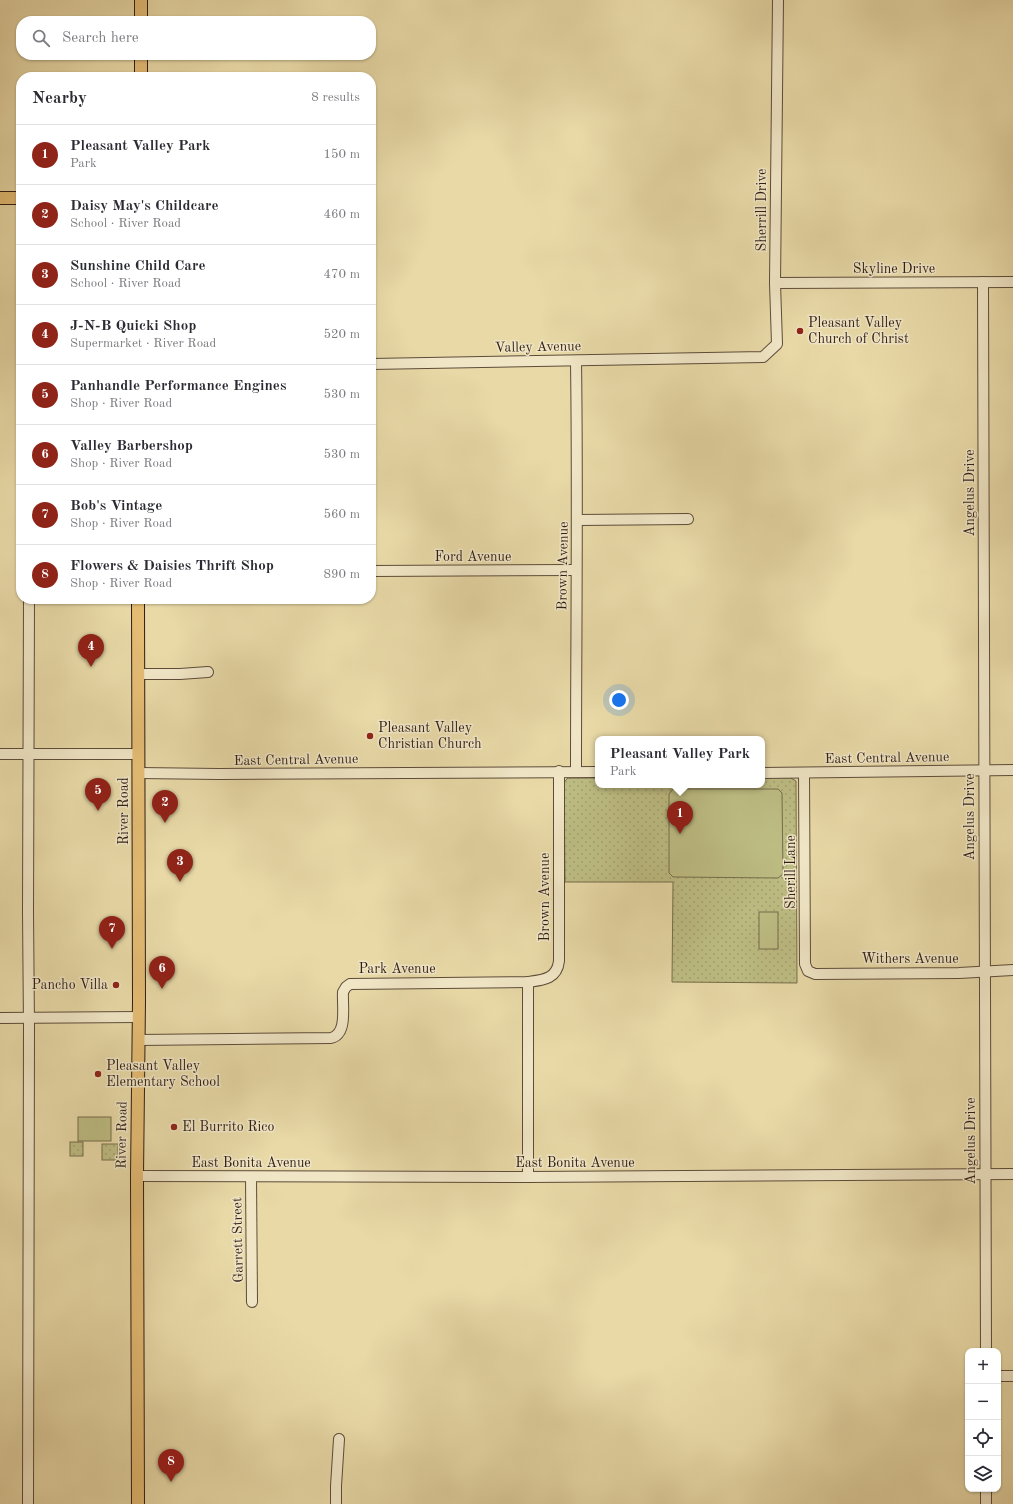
<!DOCTYPE html>
<meta charset="utf-8">
<style>
body{margin:0;font-family:"Old Standard TT",serif;background:#f7f7f7;color:#2b2b33}
.controls{position:absolute;right:12px;bottom:12px;display:grid;overflow:hidden;border-radius:8px;box-shadow:0 1px 3px #0004}
.controls button{width:36px;height:36px;display:grid;place-items:center;padding:0;border:0;border-bottom:1px solid #e1e1e2;background:#fff;color:#2b2b33;font:20px sans-serif}
.you{position:absolute;left:619px;top:700px;width:14px;height:14px;margin:-10px;border:3px solid #fff;border-radius:50%;background:#1a73e8;box-shadow:0 0 0 6px #1a73e833}
.badge{display:grid;place-items:center;width:26px;height:26px;border-radius:50%;background:#8f2418;color:#fff;font-size:13px;font-weight:700}
.pin{position:absolute;translate:-50% -33px;filter:drop-shadow(0 1px 2px #0008)}
.pin::after{content:'';position:absolute;top:21px;width:14px;height:12px;background:inherit;clip-path:polygon(0 0,100% 0,50% 100%)}
.popup{position:absolute;left:595px;top:736px;width:170px;height:52px;box-sizing:border-box;display:grid;place-content:center;border-radius:8px;background:#fff;filter:drop-shadow(0 1px 3px #0005);font-size:13px;white-space:nowrap;color:#7c7c81}
.popup b{font-size:15px;color:#2b2b33}
.popup::after{content:'';position:absolute;left:50%;top:100%;margin-left:-8px;border:8px solid transparent;border-top-color:#fff}
.list{margin:0;padding:0;list-style:none}
h2{display:flex;justify-content:space-between;align-items:center;height:52px;margin:0;padding:0 16px;font-size:17px}
h2 small{font-size:13px;font-weight:400;color:#7c7c81}
.list li{display:grid;grid-template-columns:26px 1fr auto;gap:12px;align-items:center;box-sizing:border-box;height:60px;padding:0 16px;border-top:1px solid #e1e1e2}
.list b{display:block;font-size:15px;white-space:nowrap}
.list p{margin:0;font-size:13px;white-space:nowrap;color:#7c7c81}
.list em{font-size:13px;font-style:normal;color:#7c7c81}
.icon{flex:none;width:22px;height:22px;fill:none;stroke:currentColor;stroke-width:2;stroke-linecap:round;stroke-linejoin:round}
.map{position:relative;flex:none;width:1013px;height:1504px;overflow:hidden}
.search{position:absolute;background:#fff;box-shadow:0 1px 3px #0004;left:16px;top:16px;width:360px;height:44px;display:flex;align-items:center;gap:10px;box-sizing:border-box;padding:0 14px;border-radius:16px;color:#7c7c81;font-size:15px}
.panel{position:absolute;background:#fff;box-shadow:0 1px 3px #0004;left:16px;top:72px;width:360px;height:532px;border-radius:16px}
.map>svg:first-child{display:block}
.park{fill:url(#park-dots);stroke:#766d4c}
.pitch{fill:#bdbd83;stroke:#766d4c}
.lines{fill:none;stroke-linecap:round;stroke-linejoin:round}
.minor-casing{stroke:#5d4c3a;stroke-width:12}
.major-casing{stroke:#2f1d15;stroke-width:14}
.minor{stroke:#f0e6c6;stroke-width:10}
.major{stroke:#e4bc74;stroke-width:12}
.poi-dot{fill:#8f2418;stroke:#f0e6c6;stroke-width:1.5}
.labels{text-anchor:middle;dominant-baseline:central;stroke-width:3;stroke-linejoin:round;paint-order:stroke}
.street-label{font-size:14px;fill:#2f1d15;stroke:#f0e6c6}
.poi-label{font-size:14px;fill:#2f1d15;stroke:#f0e6c6;text-anchor:start}
</style>
<div class="map">
<svg width="1013" height="1504" viewBox="0 0 1013 1504">
<defs>
<pattern id="park-dots" width="8" height="8" patternUnits="userSpaceOnUse"><rect width="8" height="8" fill="#bdbd83"/><path d="M2 2h.1M6 6h.1" fill="none" stroke="#a3a270" stroke-width="1.8" stroke-linecap="round"/></pattern>
</defs>
<rect width="100%" height="100%" fill="#e8d9a7"/>
<filter id="stains"><feTurbulence type="fractalNoise" baseFrequency=".005" numOctaves="4"/><feColorMatrix values="0 0 0 0 .2 0 0 0 0 .09 0 0 0 0 .02 0 0 0 .5 -.17"/></filter>
<radialGradient id="worn" r=".72"><stop offset=".6" stop-color="#630" stop-opacity="0"/><stop offset="1" stop-color="#630" stop-opacity=".3"/></radialGradient>
<!-- park -->
<g class="park">
<path d="M787,776l9,5v4l1,198 -125,-1 1,-100h-108l-1,-100 4,-4h30v7h164v-8z"/>
<rect x="70" y="1142" width="13" height="14"/>
<rect x="102" y="1144" width="16" height="16"/>
</g>
<!-- pitch -->
<g class="pitch">
<path d="M673,789h105l4,4 1,81 -5,4 -105,-1 -4,-4v-79z"/>
<rect x="759" y="912" width="19" height="37"/>
<rect x="78" y="1117" width="33" height="24"/>
</g>
<g class="lines">
<defs>
<g id="minor">
<path d="M983,282l3,1069"/>
<path d="M775,283l238,-1"/>
<path d="M371,364l392,-7 14,-13 -2,-61 3,-283"/>
<path d="M578,520l110,-1"/>
<path d="M371,571l205,-1"/>
<path d="M139,674h41l28,-2"/>
<path d="M0,754h139"/>
<path d="M576,771c0,-137 2,-273 0,-410"/>
<path d="M139,773l80,1 379,-2"/>
<path d="M762,773l251,-3"/>
<path d="M804,773l1,191 3,7 7,3 144,-1 54,-3"/>
<path d="M528,982v195"/>
<path d="M0,1018l139,-1"/>
<path d="M138,1040l193,-2c17,-4 11,-32 12,-46l3,-5 4,-3 178,-2c15,-2 29,-3 31,-21v-190"/>
<path d="M137,1176l391,1 485,-3"/>
<path d="M251,1177l1,125"/>
<path d="M998,1376h15"/>
<path d="M28,1504l1,-478 -1,-114 1,-313"/>
<path d="M336,1504v-18l3,-47"/>
<path d="M986,1504v-15"/>
</g>
<g id="major">
<path d="M141,21v-21"/>
<path d="M141,77v-22"/>
<path d="M0,198h21"/>
<path d="M138,1504l-1,-328 2,-175 -1,-402"/>
</g>
</defs>
<!-- minor casing -->
<use href="#minor" class="minor-casing"/>
<!-- major casing -->
<use href="#major" class="major-casing"/>
<!-- minor -->
<use href="#minor" class="minor"/>
<!-- major -->
<use href="#major" class="major"/>
</g>
<!-- markers -->
<g class="poi-dot">
<circle cx="800" cy="331" r="4"/>
<circle cx="370" cy="736" r="4"/>
<circle cx="116" cy="985" r="4"/>
<circle cx="98" cy="1074" r="4"/>
<circle cx="174" cy="1127" r="4"/>
</g>
<g class="labels">
<!-- street labels -->
<g class="street-label">
<text transform="translate(762 210) rotate(-90)">Sherrill Drive</text>
<text x="894" y="269">Skyline Drive</text>
<text transform="translate(538 347) rotate(-1)">Valley Avenue</text>
<text transform="translate(970 493) rotate(-90)">Angelus Drive</text>
<text x="473" y="557">Ford Avenue</text>
<text transform="translate(563 566) rotate(-89)">Brown Avenue</text>
<text transform="translate(887 758) rotate(-1)">East Central Avenue</text>
<text transform="translate(296 760) rotate(-1)">East Central Avenue</text>
<text transform="translate(124 811) rotate(-90)">River Road</text>
<text transform="translate(970 817) rotate(-90)">Angelus Drive</text>
<text transform="translate(791 872) rotate(-90)">Sherill Lane</text>
<text transform="translate(545 897) rotate(-90)">Brown Avenue</text>
<text x="910" y="959">Withers Avenue</text>
<text x="397" y="969">Park Avenue</text>
<text transform="translate(122 1135) rotate(-89)">River Road</text>
<text transform="translate(971 1141) rotate(-90)">Angelus Drive</text>
<text x="251" y="1163">East Bonita Avenue</text>
<text x="575" y="1163">East Bonita Avenue</text>
<text transform="translate(238 1240) rotate(-91)">Garrett Street</text>
</g>
<!-- poi labels -->
<g class="poi-label">
<text x="808" y="323">Pleasant Valley<tspan x="808" dy="16">Church of Christ</tspan></text>
<text x="378" y="728">Pleasant Valley<tspan x="378" dy="16">Christian Church</tspan></text>
<text x="108" y="985" text-anchor="end">Pancho Villa</text>
<text x="106" y="1066">Pleasant Valley<tspan x="106" dy="16">Elementary School</tspan></text>
<text x="182" y="1127">El Burrito Rico</text>
</g>
</g>
<rect width="100%" height="100%" filter="url(#stains)"/>
<rect width="100%" height="100%" fill="url(#worn)"/>
</svg>
<div class="controls">
<button>+</button>
<button>−</button>
<button><svg class="icon" aria-label="locate" viewBox="0 0 24 24"><circle cx="12" cy="12" r="6"/><path d="M12 2v4M12 18v4M2 12h4M18 12h4"/></svg></button>
<button><svg class="icon" aria-label="layers" viewBox="0 0 24 24"><path d="M12 4l9 5-9 5-9-5zM3 14l9 5 9-5"/></svg></button>
</div>
<div class="you"></div>
<div class="pin badge" style="left:680px;top:834px">1</div>
<div class="popup"><b>Pleasant Valley Park</b>Park</div>
<div class="pin badge" style="left:165px;top:823px">2</div>
<div class="pin badge" style="left:180px;top:882px">3</div>
<div class="pin badge" style="left:91px;top:667px">4</div>
<div class="pin badge" style="left:98px;top:811px">5</div>
<div class="pin badge" style="left:162px;top:989px">6</div>
<div class="pin badge" style="left:112px;top:949px">7</div>
<div class="pin badge" style="left:171px;top:1482px">8</div>
<div class="search"><svg class="icon" aria-label="search" viewBox="0 0 24 24"><circle cx="10" cy="10" r="6"/><path d="M15 15l6 6"/></svg>Search here</div>
<section class="panel">
<h2>Nearby<small>8 results</small></h2>
<ul class="list">
<li><span class="badge">1</span><div><b>Pleasant Valley Park</b><p>Park</p></div><em>150 m</em></li>
<li><span class="badge">2</span><div><b>Daisy May's Childcare</b><p>School · River Road</p></div><em>460 m</em></li>
<li><span class="badge">3</span><div><b>Sunshine Child Care</b><p>School · River Road</p></div><em>470 m</em></li>
<li><span class="badge">4</span><div><b>J-N-B Quicki Shop</b><p>Supermarket · River Road</p></div><em>520 m</em></li>
<li><span class="badge">5</span><div><b>Panhandle Performance Engines</b><p>Shop · River Road</p></div><em>530 m</em></li>
<li><span class="badge">6</span><div><b>Valley Barbershop</b><p>Shop · River Road</p></div><em>530 m</em></li>
<li><span class="badge">7</span><div><b>Bob's Vintage</b><p>Shop · River Road</p></div><em>560 m</em></li>
<li><span class="badge">8</span><div><b>Flowers &amp; Daisies Thrift Shop</b><p>Shop · River Road</p></div><em>890 m</em></li>
</ul>
</section>
</div>
